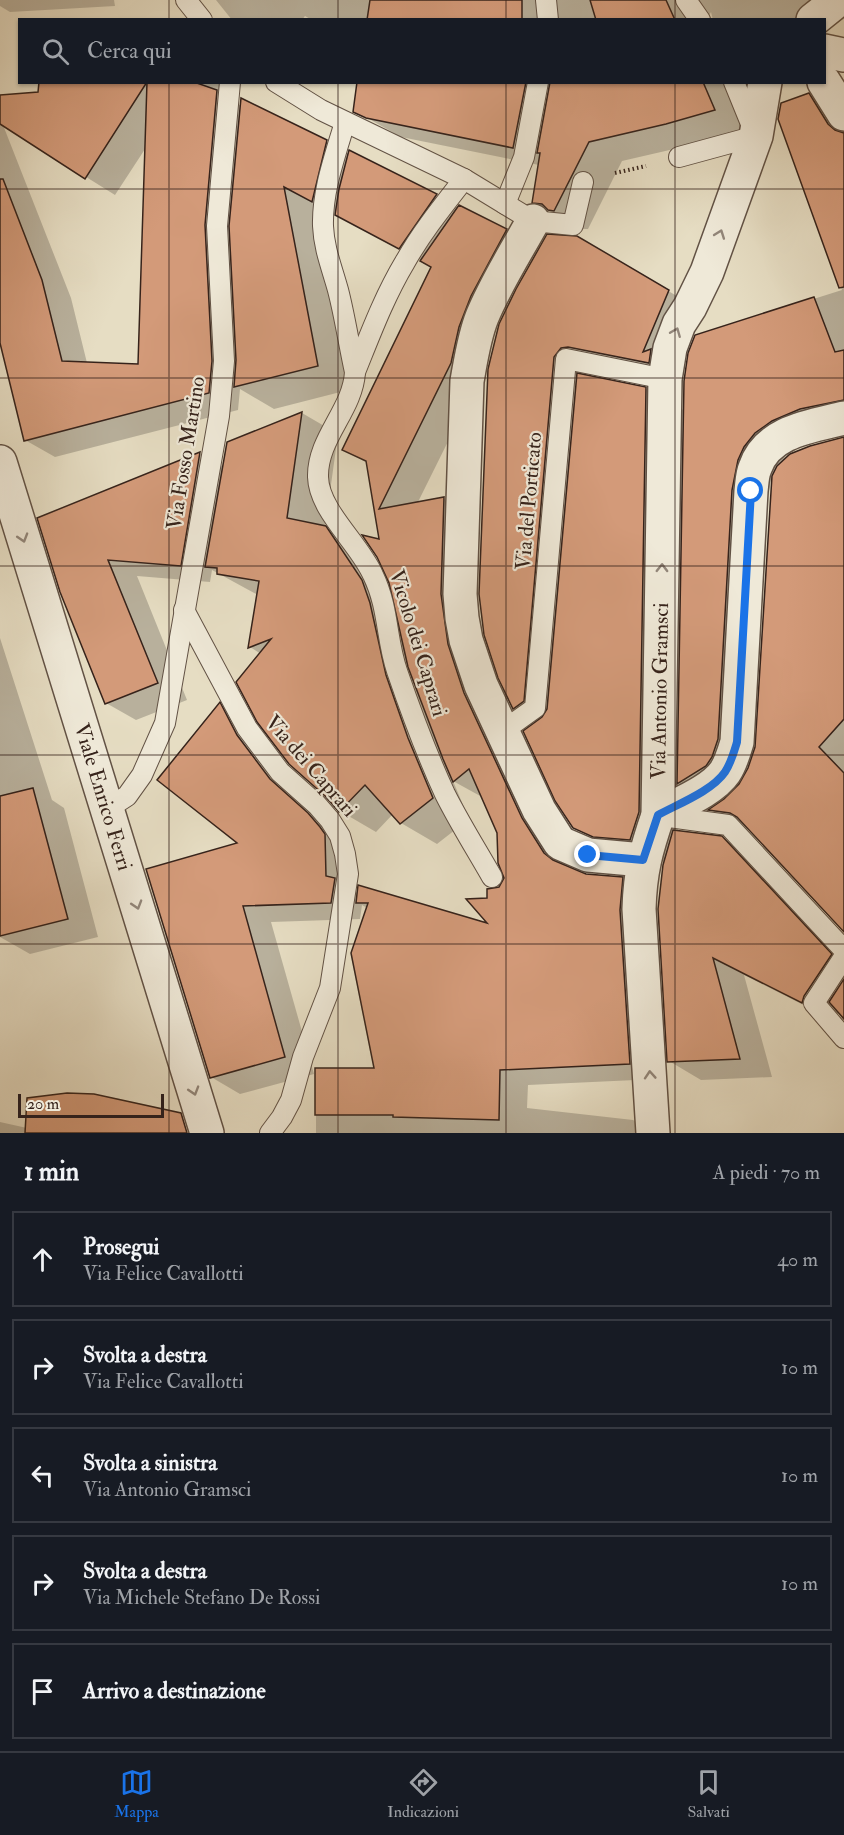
<!DOCTYPE html>
<html lang="it">
<meta charset="utf-8">
<style>
body{margin:0;font-family:"IM FELL Double Pica",serif;background:#242831;color:#f1f3f6}
.scale{position:absolute;left:18px;bottom:15px;width:146px;box-sizing:border-box;padding-left:6px;border:3px solid #36231b;border-top:0;font-size:16px;line-height:21px;white-space:nowrap;color:#36231b;-webkit-text-stroke:4px #efe9d8;paint-order:stroke}
.stop{position:absolute;width:18px;height:18px;margin:-14px;border:4px solid #1a73e8;border-radius:50%;background:#fff}
.stop.end{background:#1a73e8;border-color:#fff;box-shadow:0 2px 6px #0008}
.list{margin:0;padding:0;list-style:none}
h2{display:flex;justify-content:space-between;align-items:center;height:78px;margin:0;padding:0 24px;font-size:26px}
h2 small{font-size:20px;font-weight:400;color:#9ea1a6}
.list li{display:grid;grid-template-columns:39px 1fr auto;gap:18px;align-items:center;box-sizing:border-box;height:96px;margin:0 12px 12px;padding:0 12px;border:2px solid #363941;border-radius:0px}
.list b{display:block;font-size:22px;white-space:nowrap}
.list p{margin:0;font-size:20px;white-space:nowrap;color:#9ea1a6}
.list em{font-size:20px;font-style:normal;color:#9ea1a6}
.icon{flex:none;width:33px;height:33px;fill:none;stroke:currentColor;stroke-width:2;stroke-linecap:round;stroke-linejoin:round}
.map{position:relative;flex:none;width:844px;height:1133px;overflow:hidden}
.search{position:absolute;background:#171b24;box-shadow:0 2px 4px #0004;left:18px;right:18px;top:18px;height:66px;display:flex;align-items:center;gap:15px;box-sizing:border-box;padding:0 21px;border-radius:0px;color:#9ea1a6;font-size:22px}
.sheet{height:618px;background:#171b24}
nav{display:flex;justify-content:space-around;align-items:center;box-sizing:border-box;height:84px;border-top:2px solid #363941;background:#171b24;font-size:16px;color:#9ea1a6}
nav a{display:grid;justify-items:center;gap:3px}
nav .on{color:#1a73e8}
.map>svg:first-child{display:block}
.shadow{fill:#0003;fill-rule:evenodd}
.building{fill:#d39a79;stroke:#36231b;stroke-width:1.5}
.lines{fill:none;stroke-linecap:round;stroke-linejoin:round}
.lane-casing{stroke:#625245;stroke-width:22}
.street-casing{stroke:#625245;stroke-width:36}
.path{stroke:#36231b;stroke-width:4;stroke-dasharray:1.5 3;stroke-linecap:butt}
.lane{stroke:#efe9d8;stroke-width:20}
.street{stroke:#efe9d8;stroke-width:33}
.oneway{stroke:#92867a}
.route{stroke:#1a73e8;stroke-width:8}
.grid{fill:none;stroke:#36231b;stroke-width:1.5;stroke-opacity:0.55}
.labels{text-anchor:middle;dominant-baseline:central;stroke-width:4.5;stroke-linejoin:round;paint-order:stroke}
.street-label{font-size:21px;fill:#36231b;stroke:#efe9d8}
</style>
<div class="map">
<svg width="844" height="1133" viewBox="0 0 844 1133">
<rect width="100%" height="100%" fill="#e6ddc3"/>
<filter id="stains"><feTurbulence type="fractalNoise" baseFrequency=".00333" numOctaves="4"/><feColorMatrix values="0 0 0 0 .2 0 0 0 0 .09 0 0 0 0 .02 0 0 0 .5 -.17"/></filter>
<radialGradient id="worn" r=".72"><stop offset=".6" stop-color="#630" stop-opacity="0"/><stop offset="1" stop-color="#630" stop-opacity=".3"/></radialGradient>
<!-- shadow -->
<g class="shadow">
<path d="M0,0h114l1,6 -105,6 -10,-6z"/>
<path d="M216,0h628l-21,20h-110l-2,-8 -4,8h-395l-7,-4 -3,4h-70z"/>
<path d="M40,82h197l-13,14 17,10 85,35 23,13 1,-1 109,55 47,22 28,16 -36,66 -19,67 -62,125 27,-5 28,16 -3,95 81,225 21,34 15,6 36,3 28,16 7,185 -129,6 -1,23 106,12 23,13h-340v-64h60l-9,-161 -5,-3 -2,14 -89,3 43,152 -74,20 -29,-17 30,-233 -21,-140 29,17 89,111 17,59 4,2 133,33 -3,-26 11,-11 6,-11 -8,-45 -16,-36 -29,-16 16,38 -32,25 -36,-21 -8,-9 -17,18 -36,-21 -79,-157 -11,-7 8,-52 -46,-25 -2,12 -73,-6 50,124 -51,20 -30,-17 -62,-187 156,-62 24,13 78,-54 36,21 -13,94 38,21 30,43 -26,-129 -23,-14 89,-182 -111,-60 34,181 -82,21 -34,-20 -2,21 -183,47 -30,-17 -25,-103v-240l40,-4zM3,125l112,70 32,-49 -7,219 -53,-2 -16,-65z"/>
<path d="M359,82h368l21,47 -48,14 -78,18 -34,68h-5l-50,-27 6,-37 -138,-28 -46,-26z"/>
<path d="M809,95l35,22v309l-38,14 -17,12 -6,8 1,1 60,-22v481l-93,-90 -8,-1 -32,-19 14,-9 13,-16 -26,17 -34,-19v49l44,6 33,19 89,97v63l-5,-6 -4,10 -91,-46 28,102 -71,3 -32,-19 -4,-200 -32,-3 -20,-8 -39,-23 -36,-105 -24,-14 -28,-73 91,-397 124,72 -24,56 6,3 -89,-3 -8,11 60,12 39,22 11,-75 146,-46 -63,-171zM771,480l2,1 -16,266 -5,12 13,-249z"/>
<path d="M0,638l52,162 12,8 34,129 -68,17 -30,-17z"/>
<path d="M0,1122l27,6 129,5h-156z"/>
</g>
<!-- building -->
<g class="building">
<path d="M370,0h152v20h-155z"/>
<path d="M590,0h76l9,20h-79z"/>
<path d="M39,82h108l-62,97 -85,-55v-29l38,-3z"/>
<path d="M147,82h47l23,8 -12,135 7,136 -3,32 -185,48 -24,-98v-164h3l39,101 20,81 76,3z"/>
<path d="M357,82h169l-13,66 -147,-30 -13,-6z"/>
<path d="M550,82h153l12,28 -49,14 -77,18 -35,69 -6,-1 -6,-6 -10,-1 8,-50h-3z"/>
<path d="M809,93l19,31 7,6 9,3v154l-5,1 -61,-169 3,-16z"/>
<path d="M241,98l86,42 -15,62 -28,-15 34,179 -84,21 2,-27 -7,-134z"/>
<path d="M349,150l88,44 -38,55 -64,-34 4,-26z"/>
<path d="M459,205l48,24 -36,67 -12,31 -8,36 -72,146 65,-12 -3,97 7,50 16,49 58,125 22,35 9,7 33,14 37,3 -3,33 10,154 -130,6 -1,50 -106,-3v-2h-78v-47h59l-23,-115 17,-50h-12l2,-18 129,38 -21,-24 21,-1v-9l12,-2 5,-9 -6,-15 -1,-30 -28,-64 -16,13 -10,-23 -35,-92 -19,-84 -12,-26 -15,-22 17,4 -13,-78 -24,-11 89,-183 -11,-6z"/>
<path d="M547,234l30,2 92,54 -26,62 8,-3 -2,14 -81,-16 -7,1 -7,9 -30,344 -11,8 -15,-31 -14,-43 -5,-41 9,-225 11,-45 17,-35z"/>
<path d="M814,297l21,55 9,-2v50l-44,9 -28,12 -17,12 -11,14 -6,13 -6,30 -14,249 -6,18 -6,9 -29,18 7,-403 4,-28 7,-18z"/>
<path d="M577,373l69,14 -7,425 -9,28 -37,-3 -20,-9 -18,-27 -32,-70 19,-14 5,-8z"/>
<path d="M302,412l-15,106 39,8 36,54 8,23 16,72 22,63 25,60 -33,26 -35,-39 -26,27 -14,-16 -36,-32 -32,-42 -21,-40 35,-43 -23,9 11,-67 -42,-7v-6l-12,-1 22,-125z"/>
<path d="M844,437v282l-25,28 25,26v159l-107,-115 -7,-4 -22,-3 16,-11 15,-15 9,-16 7,-21 17,-271 5,-10 13,-12 20,-8z"/>
<path d="M200,452l-19,114 -73,-6 50,123 -53,21 -45,-112 -23,-74z"/>
<path d="M220,702l17,33 33,44 38,34 12,14 5,7 1,42 9,2 -4,25 -88,3 42,151 -75,21 -64,-209 91,-26 -80,-63z"/>
<path d="M33,788l35,131 -68,17v-140z"/>
<path d="M673,830l49,6 110,118 -28,42 -2,7 -89,-45 27,101 -73,3 -9,-153 5,-44z"/>
<path d="M844,979v40l-15,-17z"/>
<path d="M67,1093l27,1 87,19 6,20h-162l2,-35z"/>
</g>
<g class="lines">
<defs>
<g id="lane">
<path d="M186,0l16,20"/>
<path d="M546,0l2,20"/>
<path d="M686,0l14,20"/>
<path d="M276,82l45,28 143,69 69,42 40,4 10,-43"/>
<path d="M345,122c-10,34 -23,69 -22,104 1,23 9,42 15,64 7,27 11,55 17,82 -2,38 -38,66 -37,105 1,34 41,66 55,98 16,33 13,64 24,96 14,41 30,84 48,123 14,28 31,55 47,83"/>
<path d="M679,157l77,-21 -22,-54"/>
<path d="M505,204l19,-47 14,-75"/>
<path d="M355,372c15,-37 29,-75 50,-110 17,-30 38,-56 59,-83"/>
<path d="M184,610l63,118 33,44 37,33 13,15 10,16 5,18 3,20 -18,114 -27,69 -12,43 -9,17 -12,16"/>
<path d="M503,731l32,-23 31,-349 99,20"/>
<path d="M107,809l20,-13 15,-21 23,-52 54,-307 5,-55 -7,-135 13,-144"/>
<path d="M662,816l66,9 116,125"/>
<path d="M844,957l-30,46 30,35"/>
</g>
<g id="street">
<path d="M813,20l25,-20"/>
<path d="M824,51l20,4"/>
<path d="M824,82l20,32"/>
<path d="M533,221c-17,31 -37,62 -51,96 -8,20 -11,42 -15,64l-7,213 2,24 4,22 15,45 58,125 21,33 28,12 55,5"/>
<path d="M0,462l207,671"/>
<path d="M658,815c20,-11 54,-24 67,-43 6,-9 9,-20 12,-30l14,-251c1,-8 1,-16 4,-23 12,-37 57,-42 89,-50"/>
<path d="M653,1133l-14,-224c1,-37 7,-59 19,-94l7,-436 5,-31 9,-24 11,-17 17,-35 49,-136 9,-54"/>
</g>
</defs>
<!-- lane casing -->
<use href="#lane" class="lane-casing"/>
<!-- street casing -->
<use href="#street" class="street-casing"/>
<!-- path -->
<path class="path" d="M615,173l31,-7"/>
<!-- lane -->
<use href="#lane" class="lane"/>
<!-- street -->
<use href="#street" class="street"/>
</g>
<!-- one-way arrows -->
<defs><path id="oneway-chevron" d="M-2-3.5L2.5 0L-2 3.5" fill="none" stroke-width="1.6" stroke-linecap="round" stroke-linejoin="round" transform="scale(1.5)"/></defs>
<g class="oneway">
<use href="#oneway-chevron" transform="translate(720 234) rotate(-70)"/>
<use href="#oneway-chevron" transform="translate(676 332) rotate(-68)"/>
<use href="#oneway-chevron" transform="translate(23 538) rotate(73)"/>
<use href="#oneway-chevron" transform="translate(662 568) rotate(-89)"/>
<use href="#oneway-chevron" transform="translate(137 905) rotate(73)"/>
<use href="#oneway-chevron" transform="translate(650 1075) rotate(-94)"/>
<use href="#oneway-chevron" transform="translate(194 1091) rotate(73)"/>
</g>
<g class="lines">
<!-- route -->
<path class="route" d="M588,855l55,5 15,-45c20,-11 54,-24 67,-43 6,-9 9,-20 12,-30l14,-251"/>
</g>
<!-- grid -->
<path class="grid" d="M169,0v20M338,0v20M506,0v20M675,0v20M169,82v1051M338,82v1051M506,82v1051M675,82v1051M0,189h844M0,378h844M0,566h844M0,755h844M0,944h844"/>
<g class="labels">
<!-- street labels -->
<g class="street-label">
<text transform="translate(186 453) rotate(-81)">Via Fosso Martino</text>
<text transform="translate(529 501) rotate(-85)">Via del Porticato</text>
<text transform="translate(418 643) rotate(73)">Vicolo dei Caprari</text>
<text transform="translate(660 691) rotate(-89)">Via Antonio Gramsci</text>
<text transform="translate(311 766) rotate(49)">Via dei Caprari</text>
<text transform="translate(103 797) rotate(73)">Viale Enrico Ferri</text>
</g>
</g>
<rect width="100%" height="100%" filter="url(#stains)"/>
<rect width="100%" height="100%" fill="url(#worn)"/>
</svg>
<div class="scale">20 m</div>
<div class="stop" style="left:751px;top:491px"></div>
<div class="stop end" style="left:588px;top:855px"></div>
<div class="search"><svg class="icon" aria-label="search" viewBox="0 0 24 24"><circle cx="10" cy="10" r="6"/><path d="M15 15l6 6"/></svg>Cerca qui</div>
</div>
<section class="sheet">
<h2>1 min<small>A piedi · 70 m</small></h2>
<ul class="list">
<li><svg class="icon" aria-label="ahead" viewBox="0 0 24 24"><path d="M12 20V5M6 11l6-6 6 6"/></svg><div><b>Prosegui</b><p>Via Felice Cavallotti</p></div><em>40 m</em></li>
<li><svg class="icon" aria-label="right" viewBox="0 0 24 24"><path d="M7 20v-9h11M14 6l5 5-5 5"/></svg><div><b>Svolta a destra</b><p>Via Felice Cavallotti</p></div><em>10 m</em></li>
<li><svg class="icon" aria-label="left" viewBox="0 0 24 24"><path d="M17 20v-9H6M10 6l-5 5 5 5"/></svg><div><b>Svolta a sinistra</b><p>Via Antonio Gramsci</p></div><em>10 m</em></li>
<li><svg class="icon" aria-label="right" viewBox="0 0 24 24"><path d="M7 20v-9h11M14 6l5 5-5 5"/></svg><div><b>Svolta a destra</b><p>Via Michele Stefano De Rossi</p></div><em>10 m</em></li>
<li><svg class="icon" aria-label="arrive" viewBox="0 0 24 24"><path d="M6 21V4h12l-3 4 3 4H6"/></svg><div><b>Arrivo a destinazione</b></div></li>
</ul>
</section>
<nav>
<a class="on"><svg class="icon" aria-label="map" viewBox="0 0 24 24"><path d="M3 6l6-2 6 2 6-2v14l-6 2-6-2-6 2zM9 4v14M15 6v14"/></svg>Mappa</a>
<a><svg class="icon" aria-label="directions" viewBox="0 0 24 24"><path d="M12 3l9 9-9 9-9-9zM9 14v-3h6M13 9l2 2-2 2"/></svg>Indicazioni</a>
<a><svg class="icon" aria-label="saved" viewBox="0 0 24 24"><path d="M7 4h10v16l-5-4-5 4z"/></svg>Salvati</a>
</nav>
